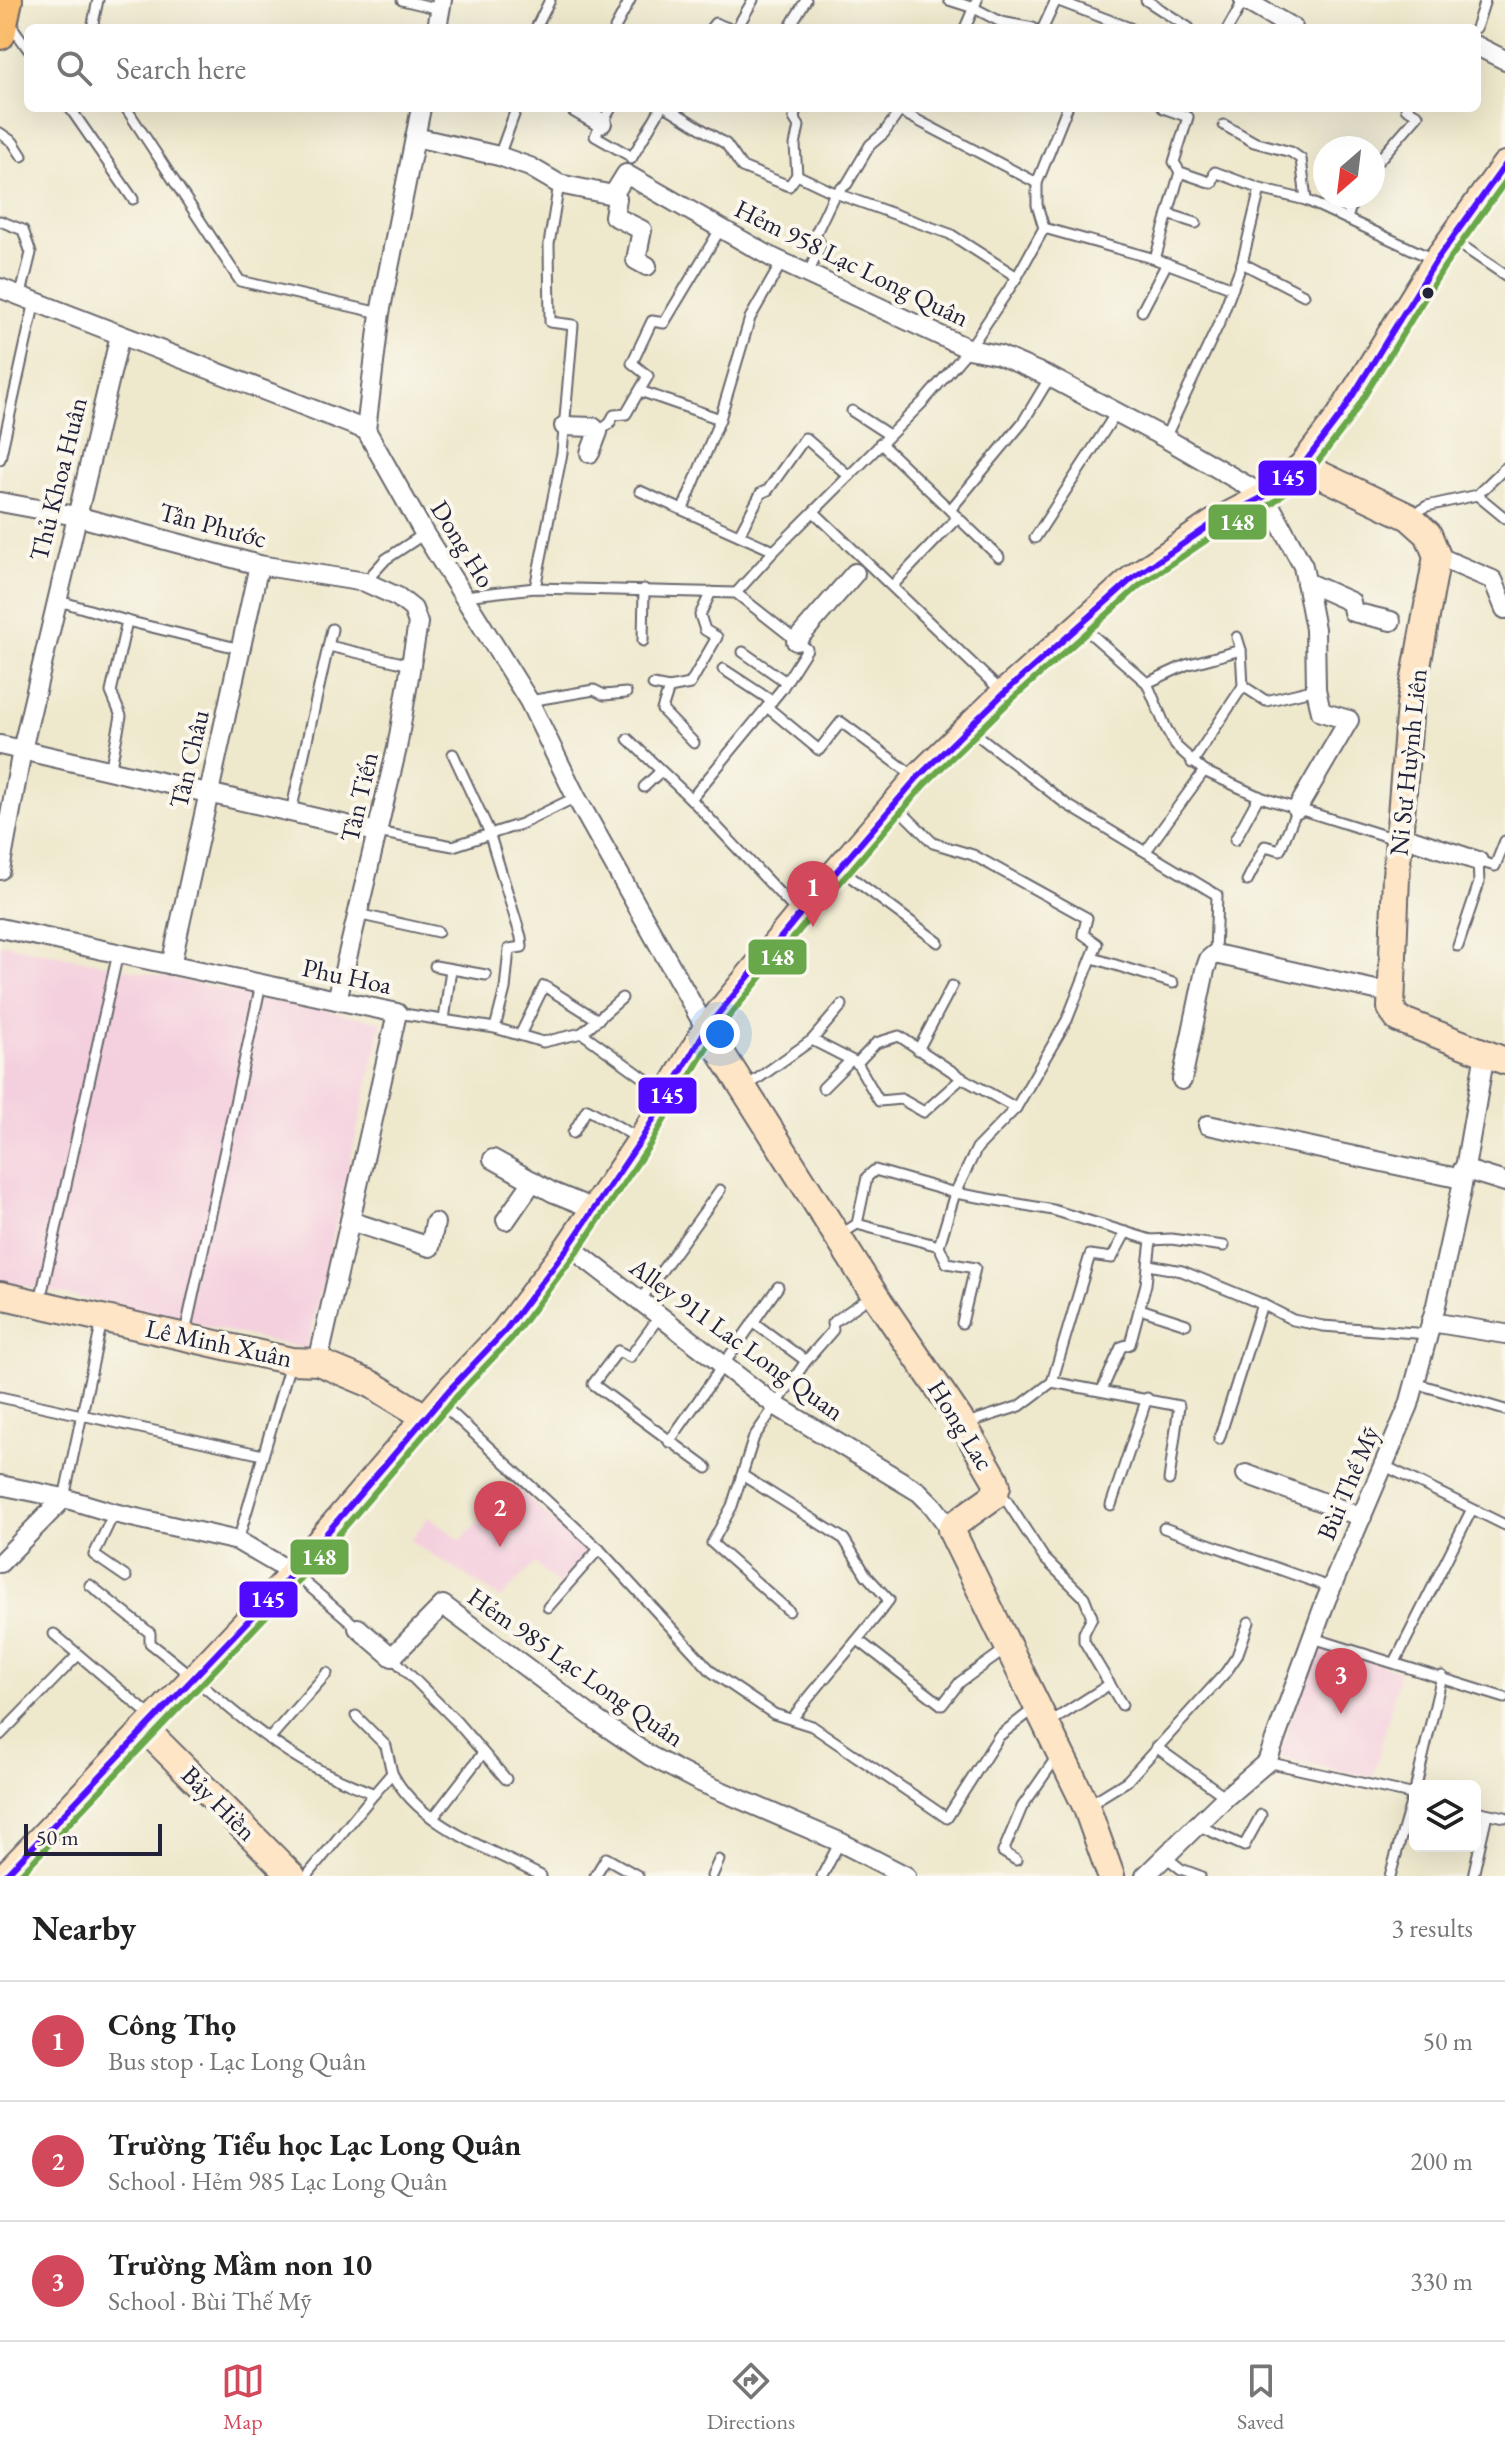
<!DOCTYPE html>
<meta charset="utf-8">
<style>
body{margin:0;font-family:"EB Garamond",serif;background:#f2f2f2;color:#222}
.controls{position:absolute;right:24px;bottom:24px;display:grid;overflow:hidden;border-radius:12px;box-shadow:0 8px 32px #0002}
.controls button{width:72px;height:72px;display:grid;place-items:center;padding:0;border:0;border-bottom:2px solid #e0e0e0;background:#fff;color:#222;font:40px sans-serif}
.compass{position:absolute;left:1313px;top:136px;width:72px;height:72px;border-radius:50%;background:#fff;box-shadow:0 8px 32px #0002;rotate:208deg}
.scale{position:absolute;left:24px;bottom:20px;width:138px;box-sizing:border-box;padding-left:8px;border:4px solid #22223b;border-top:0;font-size:22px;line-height:28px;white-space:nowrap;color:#22223b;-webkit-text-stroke:6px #fbf7ec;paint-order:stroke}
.you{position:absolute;left:720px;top:1034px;width:28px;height:28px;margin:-20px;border:6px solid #fff;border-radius:50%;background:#1a73e8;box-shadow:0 0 0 12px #1a73e833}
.badge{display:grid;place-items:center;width:52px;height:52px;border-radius:50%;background:#d1495b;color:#fff;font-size:26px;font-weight:700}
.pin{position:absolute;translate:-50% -66px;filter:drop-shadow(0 2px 4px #0008)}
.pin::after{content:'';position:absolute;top:42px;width:28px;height:24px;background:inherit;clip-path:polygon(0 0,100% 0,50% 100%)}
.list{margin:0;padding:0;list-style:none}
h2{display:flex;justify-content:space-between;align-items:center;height:104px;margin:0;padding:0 32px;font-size:34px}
h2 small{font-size:26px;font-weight:400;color:#767676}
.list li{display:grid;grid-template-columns:52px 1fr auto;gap:24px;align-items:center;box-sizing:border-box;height:120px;padding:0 32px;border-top:2px solid #e0e0e0}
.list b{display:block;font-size:30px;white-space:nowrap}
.list p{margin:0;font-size:26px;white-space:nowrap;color:#767676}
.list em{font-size:26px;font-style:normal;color:#767676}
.icon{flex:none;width:44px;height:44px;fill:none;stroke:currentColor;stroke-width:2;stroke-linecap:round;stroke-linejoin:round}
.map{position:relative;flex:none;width:1505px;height:1876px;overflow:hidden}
.search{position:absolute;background:#fff;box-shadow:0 8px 32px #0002;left:24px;right:24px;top:24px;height:88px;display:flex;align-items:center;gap:20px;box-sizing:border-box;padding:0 28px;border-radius:12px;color:#767676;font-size:30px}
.sheet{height:464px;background:#fff}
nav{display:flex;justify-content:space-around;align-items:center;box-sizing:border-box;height:112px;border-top:2px solid #e0e0e0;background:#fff;font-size:22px;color:#767676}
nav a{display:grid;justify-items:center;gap:4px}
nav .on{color:#d1495b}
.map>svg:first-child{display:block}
.built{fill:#f4cfde}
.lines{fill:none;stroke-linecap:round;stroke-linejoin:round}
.lane-casing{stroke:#69676e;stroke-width:13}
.street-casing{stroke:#69676e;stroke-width:22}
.secondary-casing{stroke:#69676e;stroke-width:30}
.primary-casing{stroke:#69676e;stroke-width:34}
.lane{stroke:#fff;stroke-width:9}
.street{stroke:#fff;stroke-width:18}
.secondary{stroke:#fde5c5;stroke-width:26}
.primary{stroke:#fbbd6e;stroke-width:30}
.bus-1-casing{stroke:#fbf7ec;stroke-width:12}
.bus-2-casing{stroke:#fbf7ec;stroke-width:12}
.bus-1{stroke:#4f0aff;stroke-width:6}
.bus-2{stroke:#69a84a;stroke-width:6}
.bus-dot{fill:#22223b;stroke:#fbf7ec;stroke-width:3}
.labels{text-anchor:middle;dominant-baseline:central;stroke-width:8;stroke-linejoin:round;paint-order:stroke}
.street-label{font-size:26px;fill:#22223b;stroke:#fbf7ec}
.line-badge{stroke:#fbf7ec;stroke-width:3}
.badge-label{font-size:22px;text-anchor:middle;font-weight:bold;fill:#fff}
</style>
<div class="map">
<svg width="1505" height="1876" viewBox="0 0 1505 1876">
<rect width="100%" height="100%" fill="#fbf7ec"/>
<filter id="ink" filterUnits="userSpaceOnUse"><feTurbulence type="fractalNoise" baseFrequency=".0125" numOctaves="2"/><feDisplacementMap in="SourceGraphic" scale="16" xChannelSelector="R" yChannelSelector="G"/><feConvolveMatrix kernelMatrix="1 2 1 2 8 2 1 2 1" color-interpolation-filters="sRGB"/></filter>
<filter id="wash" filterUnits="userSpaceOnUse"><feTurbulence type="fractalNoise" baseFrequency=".006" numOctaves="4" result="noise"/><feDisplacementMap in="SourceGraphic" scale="32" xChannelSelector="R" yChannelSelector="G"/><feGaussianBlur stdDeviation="1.8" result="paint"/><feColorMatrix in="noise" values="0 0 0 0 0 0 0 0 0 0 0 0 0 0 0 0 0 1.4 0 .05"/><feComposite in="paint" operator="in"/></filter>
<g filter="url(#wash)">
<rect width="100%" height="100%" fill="#eee8cc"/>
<!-- built -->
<g class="built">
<path d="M0,943l382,79 -75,327 -307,-69z"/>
<path d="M515,1486l72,67 -29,32 -23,-22 -34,35 -90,-57 17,-24 33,23z"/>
<path d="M1318,1646l82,25 -27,107 -95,-21z"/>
</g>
</g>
<g filter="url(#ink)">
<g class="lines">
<defs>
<g id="lane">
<path d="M402,0l38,9"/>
<path d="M949,0l25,8 27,14 32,6"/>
<path d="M1056,0l74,28"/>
<path d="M1146,0l43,28"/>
<path d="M11,25l17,24"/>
<path d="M92,28l6,-28"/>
<path d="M536,28l14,-28"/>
<path d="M615,28l15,-28"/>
<path d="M711,28l4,-5 13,5"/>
<path d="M737,28l16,-28"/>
<path d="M789,28l17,-28"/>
<path d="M965,28l12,-28"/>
<path d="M1043,28l13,-28"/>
<path d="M1228,28l16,-28"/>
<path d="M1476,28l9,-28"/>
<path d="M70,108l63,91"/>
<path d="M126,108l114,173 140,32"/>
<path d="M611,108l-16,28 37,21"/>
<path d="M668,108l58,36 16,23 47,19 8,-11 38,18 115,41 67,43"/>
<path d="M796,108l-2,10 5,8 -4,19 2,30"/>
<path d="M894,108l143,75"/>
<path d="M1163,108l25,9 -14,45 6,10 32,11 3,-11 45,17 46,11 129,60"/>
<path d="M1224,125l30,17 37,10 10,7 5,41"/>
<path d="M0,133l13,9 9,14"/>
<path d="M499,156l16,-44 -1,-4"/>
<path d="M1373,158l6,2 39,-45 -12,-7"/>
<path d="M631,159l30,-51"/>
<path d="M1168,214l28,9"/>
<path d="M1347,219l7,-23"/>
<path d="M0,221l23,9 8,23 -10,41"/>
<path d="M1044,228l111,31 78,29"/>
<path d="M1455,241l50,34"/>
<path d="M1155,259l25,-87"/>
<path d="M1242,263l62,32"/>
<path d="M808,274l13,-29 -6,-10 20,-42 12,-9 23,-39 14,-12 18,-25"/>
<path d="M1142,311l25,-48"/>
<path d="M640,391l80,28"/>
<path d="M852,411l37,24"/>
<path d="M598,432l11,-8 5,-9 12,-1 22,-38 -16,-13 20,-42 12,2 57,-95"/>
<path d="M1165,438l56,-119 21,-56 18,-74"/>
<path d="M880,443l119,114"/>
<path d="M0,459l35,-158"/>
<path d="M640,491l134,60"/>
<path d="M1477,495l28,-27"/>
<path d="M683,509l37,-90 30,-101 32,-56"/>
<path d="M950,510l73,-88 27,-45"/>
<path d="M814,512l187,179"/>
<path d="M1412,515l15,-9 50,-11 28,23"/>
<path d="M739,535l22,-42 7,-3 37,-52 44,38"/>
<path d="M1035,538l81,-125"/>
<path d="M365,582l21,-23 38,-25"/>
<path d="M893,585l65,-68"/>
<path d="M535,588l27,-135 11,-128 -23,-3 -1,-78 10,-60"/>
<path d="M736,593l38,-42 150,-150 45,-52 48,-72 27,-49 -7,-23v-22l30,-75"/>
<path d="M464,596l71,-8 201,5 71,56 -26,41 -90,109"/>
<path d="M56,600l71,21 -16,71 10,24 -11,55"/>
<path d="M127,621l114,28"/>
<path d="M1082,626l65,57 19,45 10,18 28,25 56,26 135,42"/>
<path d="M643,641l1,-52"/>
<path d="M329,646l82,19"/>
<path d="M743,652l43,30"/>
<path d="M723,669l49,32"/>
<path d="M1147,683l39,-18 55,-15"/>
<path d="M653,685l16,3"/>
<path d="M1243,686l23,15 50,-12"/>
<path d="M529,701l65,-11 10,5 22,-2"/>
<path d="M767,707l52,43 22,-28 73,54"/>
<path d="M971,730l95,74 151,91 -2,59"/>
<path d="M628,739l63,60 106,113"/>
<path d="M694,743l-32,-33 7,-22 21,-4 27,-47 -12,-7 -5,-15 11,-23"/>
<path d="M453,754l35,75 33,108 1,10 -13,2 -4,40 -10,39"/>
<path d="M1192,763l51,-77 -2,-36 -4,-13"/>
<path d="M644,787l17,-16"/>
<path d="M291,812l41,-183"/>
<path d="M377,832l76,14 68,-22 55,-27"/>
<path d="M1235,840l24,-44"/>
<path d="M1146,851l58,-80"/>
<path d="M840,869l98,73"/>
<path d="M1247,881l18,-35 15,4 17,-41"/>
<path d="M357,914l81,18"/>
<path d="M1458,946l21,-63 -1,-22 17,5 10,-25"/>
<path d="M1093,958l80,25"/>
<path d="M435,966l51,9"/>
<path d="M397,1013l98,15 48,14 39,-9 83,60"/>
<path d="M444,1020l7,-51"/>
<path d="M582,1033l40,-35"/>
<path d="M520,1035l24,-49 54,34"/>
<path d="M812,1040l30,-35"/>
<path d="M918,1050l34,-64"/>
<path d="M857,1063l22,38 22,-2 23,13 38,-34"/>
<path d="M746,1087l66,-47 45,23 19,-20 23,-7 63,42 54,30"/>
<path d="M823,1088l27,-27"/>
<path d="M573,1133l14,-24 51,29"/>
<path d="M857,1224l82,22 16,-53 98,17 98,30 20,-1 53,7"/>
<path d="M840,1235l17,-11 10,-47 8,-7 80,23 22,-45 39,-40 51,-88 30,-76 -14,-10 4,-16 -114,-63 -40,-12 -38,-38"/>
<path d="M939,1246l8,17 28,5 -13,55"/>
<path d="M1149,1265l33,6 80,33"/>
<path d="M40,1301l78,-348"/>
<path d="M639,1302l81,-112"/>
<path d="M1140,1309l46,15"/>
<path d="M659,1317l-29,40 -12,-6 -25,33 114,84"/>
<path d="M753,1322l53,39"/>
<path d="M185,1333l76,-349"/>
<path d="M1052,1382l127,24 -10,74"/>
<path d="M1415,1383l90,27"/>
<path d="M1102,1390l19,-43 9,-3 16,-60 5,-44"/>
<path d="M0,1397l263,58"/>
<path d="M442,1404l157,145 113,123 62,42 38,12 135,92 52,-82 36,-28"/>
<path d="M967,1423l53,-17 32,-24 38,-127 22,3 14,-26"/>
<path d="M1219,1439l43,-135 31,16 30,6 105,8"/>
<path d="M669,1442l109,-155"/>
<path d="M1385,1466l120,59"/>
<path d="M742,1475l102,64 22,36 23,25c-31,41 -66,78 -97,119"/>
<path d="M999,1489l45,69 40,39 8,20 -8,16v8l38,64"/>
<path d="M64,1498l38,-177"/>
<path d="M1111,1505l36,-107"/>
<path d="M114,1513l-20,42 32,22"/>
<path d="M1164,1528l168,60"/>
<path d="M238,1541l52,-177"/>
<path d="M296,1575l62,53"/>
<path d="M90,1585l60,48v10c50,38 97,85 151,117 23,14 48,23 73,34l18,-21c29,55 98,75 149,103"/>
<path d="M548,1607l51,-58"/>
<path d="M789,1611l-77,-68 20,-37 22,-69 52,-76 27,-31 -1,-7 42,-29"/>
<path d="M54,1634l99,84"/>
<path d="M1313,1638l192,60"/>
<path d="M858,1640l84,65 18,-23 46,-33"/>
<path d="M392,1657l64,64 50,58"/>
<path d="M1395,1662l76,-151"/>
<path d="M356,1716l30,30 6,27"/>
<path d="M1049,1723l61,-39"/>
<path d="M0,1735l78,-80"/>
<path d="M269,1739l58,-66"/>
<path d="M1156,1747l70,50"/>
<path d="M1267,1762l148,33"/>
<path d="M1416,1786l26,-110"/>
<path d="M1088,1805l39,-24 99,-109 11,-16 12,-34"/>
<path d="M1475,1811l30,6"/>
<path d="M433,1818l50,-65"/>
<path d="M1197,1825l47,21 17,-31"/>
<path d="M1166,1857l15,12 19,7"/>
<path d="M1016,1860l-13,-8 19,-45 36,-52"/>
<path d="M307,1876l67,-82"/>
<path d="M595,1876l11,-18 32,18"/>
<path d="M712,1876l7,-16"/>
<path d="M822,1876l18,-34"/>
<path d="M1390,1876l24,-84"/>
<path d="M1473,1876l14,-62"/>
</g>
<g id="street">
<path d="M1244,0l49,28"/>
<path d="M437,28l5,-28"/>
<path d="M1477,46l28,14"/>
<path d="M576,108l26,15"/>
<path d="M415,137l84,19 31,11 29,17 54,11 13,-21 145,83 198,92 30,6 51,22 115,61 100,58 38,70 12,63 1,60 5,23 28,8 -52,89"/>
<path d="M613,195l4,4 -3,17 28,14 -6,30 11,6"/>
<path d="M0,288l366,142 58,103 105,168 47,96 130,232"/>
<path d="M564,426l29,1 5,5 -8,21"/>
<path d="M366,430l14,-117 41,-205"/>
<path d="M0,502l76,14 183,49 106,17 33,15 15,12 5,14 -21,125 -60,252"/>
<path d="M1437,556l56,24 12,29"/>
<path d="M1306,582l45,20 2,10 38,9"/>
<path d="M796,641l59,-68"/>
<path d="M0,745l377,87"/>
<path d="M1399,835l79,26"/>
<path d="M0,870l22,-120 98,-415"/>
<path d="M0,928l397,85 -79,349"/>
<path d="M171,965l88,-400"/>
<path d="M1182,1080l23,-110 4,-11 6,-5 174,39"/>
<path d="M1208,1125l254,54"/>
<path d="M493,1159l59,33 42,17"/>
<path d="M1463,1169l42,13"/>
<path d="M506,1220l27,-39"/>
<path d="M350,1221l80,26 5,-24"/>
<path d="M569,1246l206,159 144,87 14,14 18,24"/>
<path d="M1431,1322l74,12"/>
<path d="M1246,1474l116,43"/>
<path d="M0,1485l64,13 50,15 124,28 55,32"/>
<path d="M0,1563l64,-65"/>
<path d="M358,1628l34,29 51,-52 155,116 52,35 50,26 140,60 66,34"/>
<path d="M1145,1876l81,-79 41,-35 59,-162 83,-195 27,-100 25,-114 24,-138"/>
</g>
<g id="secondary">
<path d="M1302,466l107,51 19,17 9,22 -27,149 -14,171 -5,132 7,11 107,42"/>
<path d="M706,1029l168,265 89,130 32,55 2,7 -3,10 -39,28 -4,6 135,276 25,70"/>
<path d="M0,1295l291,66 27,1 53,22 56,34"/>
<path d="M146,1730l146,146"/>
<path d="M5,1876l279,-293 166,-194 54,-57 65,-86 72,-106 65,-111 93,-114 118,-137 87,-85 129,-115 79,-54 53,-28 37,-30 38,-50 96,-155 69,-96"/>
</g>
<path id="primary" d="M0,34l7,-34"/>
</defs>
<!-- lane casing -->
<use href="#lane" class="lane-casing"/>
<!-- street casing -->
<use href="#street" class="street-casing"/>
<!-- secondary casing -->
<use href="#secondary" class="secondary-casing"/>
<!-- primary casing -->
<use href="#primary" class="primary-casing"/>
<!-- lane -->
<use href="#lane" class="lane"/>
<!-- street -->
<use href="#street" class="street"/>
<!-- secondary -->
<use href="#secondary" class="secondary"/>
<!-- primary -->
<use href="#primary" class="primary"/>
<defs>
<path id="bus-1" d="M5,1876l279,-293 166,-194 54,-57 65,-86 72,-106 65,-111 93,-114 118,-137 87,-85 129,-115 79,-54 53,-28 37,-30 38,-50 96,-155 69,-96"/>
<path id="bus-2" d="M19,1876l272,-286 166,-194 55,-58 65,-86 72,-106 65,-111 93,-114 117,-136 87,-85 128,-114 78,-53 54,-29 38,-31 40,-52 95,-154 61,-85"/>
</defs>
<!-- bus-1 casing -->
<use href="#bus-1" class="bus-1-casing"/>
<!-- bus-2 casing -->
<use href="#bus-2" class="bus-2-casing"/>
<!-- bus-1 -->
<use href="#bus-1" class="bus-1"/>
<!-- bus-2 -->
<use href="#bus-2" class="bus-2"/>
</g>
</g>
<!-- markers -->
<circle class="bus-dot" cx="1428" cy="293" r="7"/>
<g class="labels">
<!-- street labels -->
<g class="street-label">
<text transform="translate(852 263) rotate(26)">Hẻm 958 Lạc Long Quân</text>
<text transform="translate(58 479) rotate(-76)">Thủ Khoa Huân</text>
<text transform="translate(213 525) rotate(15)">Tân Phước</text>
<text transform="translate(463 544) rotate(58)">Dong Ho</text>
<text transform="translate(189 759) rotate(-77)">Tân Châu</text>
<text transform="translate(1408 762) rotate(-84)">Ni Sư Huỳnh Liên</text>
<text transform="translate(359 797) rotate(-77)">Tân Tiến</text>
<text transform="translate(347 976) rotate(12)">Phu Hoa</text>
<text transform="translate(737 1339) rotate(36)">Alley 911 Lac Long Quan</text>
<text transform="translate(219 1343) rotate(12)">Lê Minh Xuân</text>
<text transform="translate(961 1425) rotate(58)">Hong Lac</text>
<text transform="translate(1348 1483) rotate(-67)">Bùi Thế Mỹ</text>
<text transform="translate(576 1667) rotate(35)">Hẻm 985 Lạc Long Quân</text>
<text transform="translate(219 1803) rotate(45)">Bảy Hiền</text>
</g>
</g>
<g class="line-badge">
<rect x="1257" y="459" width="61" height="38" rx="8" fill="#4f0aff"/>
<rect x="1207" y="503" width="61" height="38" rx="8" fill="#69a84a"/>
<rect x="747" y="938" width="61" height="38" rx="8" fill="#69a84a"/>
<rect x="637" y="1076" width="61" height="39" rx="8" fill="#4f0aff"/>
<rect x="289" y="1538" width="61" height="38" rx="8" fill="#69a84a"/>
<rect x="238" y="1580" width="61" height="39" rx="8" fill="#4f0aff"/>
</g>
<g class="badge-label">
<text x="1288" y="485">145</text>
<text x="1237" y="530">148</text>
<text x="777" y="965">148</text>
<text x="667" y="1103">145</text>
<text x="319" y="1565">148</text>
<text x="268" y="1607">145</text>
</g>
</svg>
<div class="controls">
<button><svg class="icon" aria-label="layers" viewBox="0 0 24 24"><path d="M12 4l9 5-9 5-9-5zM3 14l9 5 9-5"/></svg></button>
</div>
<svg class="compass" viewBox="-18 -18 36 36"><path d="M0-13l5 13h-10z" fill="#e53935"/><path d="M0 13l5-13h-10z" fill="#767676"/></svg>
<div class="scale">50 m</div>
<div class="you"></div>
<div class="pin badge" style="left:813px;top:927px">1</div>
<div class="pin badge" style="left:500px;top:1547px">2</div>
<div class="pin badge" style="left:1341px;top:1714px">3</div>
<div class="search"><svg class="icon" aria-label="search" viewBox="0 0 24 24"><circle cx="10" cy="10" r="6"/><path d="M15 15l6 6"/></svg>Search here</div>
</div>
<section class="sheet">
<h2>Nearby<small>3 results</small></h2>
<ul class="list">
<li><span class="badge">1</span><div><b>Công Thọ</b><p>Bus stop · Lạc Long Quân</p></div><em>50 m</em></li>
<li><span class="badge">2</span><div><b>Trường Tiểu học Lạc Long Quân</b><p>School · Hẻm 985 Lạc Long Quân</p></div><em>200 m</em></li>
<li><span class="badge">3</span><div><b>Trường Mầm non 10</b><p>School · Bùi Thế Mỹ</p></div><em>330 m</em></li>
</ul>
</section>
<nav>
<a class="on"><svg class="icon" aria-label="map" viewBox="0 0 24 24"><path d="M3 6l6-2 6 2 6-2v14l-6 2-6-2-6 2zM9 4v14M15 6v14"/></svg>Map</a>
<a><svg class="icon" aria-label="directions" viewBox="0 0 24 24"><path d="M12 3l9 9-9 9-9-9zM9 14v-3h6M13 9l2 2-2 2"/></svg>Directions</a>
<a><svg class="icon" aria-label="saved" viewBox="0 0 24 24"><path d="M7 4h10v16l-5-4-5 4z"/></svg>Saved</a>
</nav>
